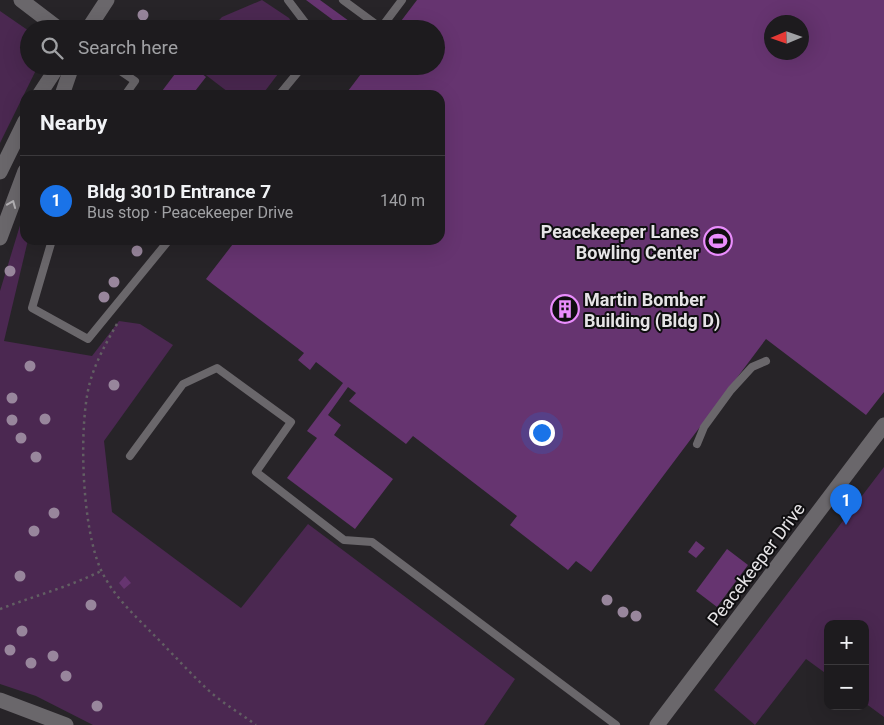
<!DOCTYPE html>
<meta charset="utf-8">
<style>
body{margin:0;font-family:Roboto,sans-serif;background:#2a282b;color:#f1f3f6}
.controls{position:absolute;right:15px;bottom:15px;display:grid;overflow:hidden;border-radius:10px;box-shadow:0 5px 20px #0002}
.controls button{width:45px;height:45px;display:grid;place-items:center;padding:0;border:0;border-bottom:1px solid #3b393c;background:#1d1b1e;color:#f1f3f6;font:25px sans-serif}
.compass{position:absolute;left:764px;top:15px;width:45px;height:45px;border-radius:50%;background:#1d1b1e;box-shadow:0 5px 20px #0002;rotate:268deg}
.you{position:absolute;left:541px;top:432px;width:18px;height:18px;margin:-12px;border:4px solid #fff;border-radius:50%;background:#1a73e8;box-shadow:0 0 0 8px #1a73e833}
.badge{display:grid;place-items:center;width:32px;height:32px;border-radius:50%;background:#1a73e8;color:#fff;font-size:16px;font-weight:700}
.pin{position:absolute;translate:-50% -41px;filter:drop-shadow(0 1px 2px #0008)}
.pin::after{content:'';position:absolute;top:26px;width:18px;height:15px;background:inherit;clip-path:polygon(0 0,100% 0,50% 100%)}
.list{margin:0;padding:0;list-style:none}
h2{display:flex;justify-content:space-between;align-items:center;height:65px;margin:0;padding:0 20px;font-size:21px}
h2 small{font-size:16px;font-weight:400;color:#a0a1a4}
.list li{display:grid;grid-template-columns:32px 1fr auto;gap:15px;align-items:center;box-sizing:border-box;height:90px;padding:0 20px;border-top:1px solid #3b393c}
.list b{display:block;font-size:19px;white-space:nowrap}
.list p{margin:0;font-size:16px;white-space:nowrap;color:#a0a1a4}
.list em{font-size:16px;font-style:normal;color:#a0a1a4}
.icon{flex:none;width:28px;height:28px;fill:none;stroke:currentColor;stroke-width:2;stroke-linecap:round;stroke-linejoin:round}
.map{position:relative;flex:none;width:884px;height:725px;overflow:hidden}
.search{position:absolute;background:#1d1b1e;box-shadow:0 5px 20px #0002;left:20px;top:20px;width:425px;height:55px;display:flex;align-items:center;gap:12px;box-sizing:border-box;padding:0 18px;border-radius:28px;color:#a0a1a4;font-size:19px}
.panel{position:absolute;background:#1d1b1e;box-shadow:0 5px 20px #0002;left:20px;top:90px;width:425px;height:155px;border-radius:15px}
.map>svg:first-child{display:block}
.green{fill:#4b2851}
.building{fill:#663470;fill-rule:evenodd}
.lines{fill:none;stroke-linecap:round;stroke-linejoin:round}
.path{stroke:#625f63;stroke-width:2.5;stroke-dasharray:2.5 4;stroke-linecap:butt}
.lane{stroke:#6a676b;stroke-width:8}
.street{stroke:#6a676b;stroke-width:15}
.secondary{stroke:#6a676b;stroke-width:15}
.tree{fill:#98869c}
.oneway{stroke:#b4b2b5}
.labels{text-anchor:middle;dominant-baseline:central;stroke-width:4;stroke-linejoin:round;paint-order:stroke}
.poi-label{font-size:18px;font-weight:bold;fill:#e6e4e6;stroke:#0f0e10;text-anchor:end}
.street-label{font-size:18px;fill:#e6e4e6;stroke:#0f0e10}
</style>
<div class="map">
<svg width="884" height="725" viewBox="0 0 884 725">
<rect width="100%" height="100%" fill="#272428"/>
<!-- green -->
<g class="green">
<path d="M262,0l27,18 6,11h-84l11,-12z"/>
<path d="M0,11l29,20v35h9l-38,77z"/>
<path d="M194,66h90l-22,29h-30z"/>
<path d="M25,209v31h3l-24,101 88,15 27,-35 21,3 33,21 -69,96 8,71 129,96 67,-84 207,155 -31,46h-391l-57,-29 -36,-12v-393z"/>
<path d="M884,467v250l-19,-14v-79h-37v51l-22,-16 -51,66 -41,-35z"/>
</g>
<!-- building -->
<g class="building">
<path d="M306,0h14l40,29h-15z"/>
<path d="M417,0h467v392l-18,23 -100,-76 -175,233 -15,-11 -8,9 -58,-45 7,-9 -104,-80 -7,8 -57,-43 7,-8 -8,-6 -20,28 13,10 -7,10 59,44 -38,50 -68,-51 30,-40 -10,-7 36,-48 -27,-21 -6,8 -12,-10 6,-7 -98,-74 30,-39h204v-145h-95l22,-29h69v-37h-41zM772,22h30v30h-30z"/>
<path d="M181,66h11l14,11 -14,18h-33z"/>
<path d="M696,541l9,7 -9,10 -8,-6z"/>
<path d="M727,549l21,16 -31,42 -21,-16z"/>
<path d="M125,576l6,7 -7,6 -5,-6z"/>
</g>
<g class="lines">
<!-- path -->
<g class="path">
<path d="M117,324c-11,19 -21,37 -27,58 -12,44 -8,147 11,188 11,24 32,44 50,62 19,19 37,39 56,57 15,14 33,24 49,36"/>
<path d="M0,609c34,-13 69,-22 101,-38"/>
</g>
<!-- lane -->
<g class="lane">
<path d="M288,0l22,29"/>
<path d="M343,0l38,28 21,-28"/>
<path d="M113,66l22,15 -10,14"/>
<path d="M279,95l24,-29"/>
<path d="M52,240l-20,68 56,31 81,-99"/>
<path d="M697,444l7,-17 27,-37 21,-23 14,-6"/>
<path d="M130,456l53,-72 34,-16 74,54 -35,50 88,68 28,2 244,183"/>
</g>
<!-- street -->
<g class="street">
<path d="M21,0l38,29"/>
<path d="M657,725l227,-300"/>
</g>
<!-- secondary -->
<g class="secondary">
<path d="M88,29l19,-29"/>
<path d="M39,95l19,-29"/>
<path d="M62,95l10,-29"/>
<path d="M0,172l25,-51"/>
<path d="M0,238l25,-67"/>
<path d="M0,700l66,25"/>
</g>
</g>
<!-- trees -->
<g class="tree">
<circle cx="143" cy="15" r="5.5"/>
<circle cx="137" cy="251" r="5.5"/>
<circle cx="10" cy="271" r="5.5"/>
<circle cx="114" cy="282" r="5.5"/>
<circle cx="104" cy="297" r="5.5"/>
<circle cx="30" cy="366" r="5.5"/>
<circle cx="114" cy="385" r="5.5"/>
<circle cx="12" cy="398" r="5.5"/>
<circle cx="45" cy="419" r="5.5"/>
<circle cx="12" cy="420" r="5.5"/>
<circle cx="21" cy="438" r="5.5"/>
<circle cx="36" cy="457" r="5.5"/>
<circle cx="54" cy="513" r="5.5"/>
<circle cx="34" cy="531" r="5.5"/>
<circle cx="20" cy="576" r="5.5"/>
<circle cx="607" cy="600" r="5.5"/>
<circle cx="91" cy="605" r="5.5"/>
<circle cx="623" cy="612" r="5.5"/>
<circle cx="636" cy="616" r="5.5"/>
<circle cx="22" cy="631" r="5.5"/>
<circle cx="10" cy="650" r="5.5"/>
<circle cx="53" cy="656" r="5.5"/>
<circle cx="31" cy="663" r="5.5"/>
<circle cx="66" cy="676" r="5.5"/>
<circle cx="97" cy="706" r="5.5"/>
</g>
<!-- one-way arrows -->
<defs><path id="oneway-chevron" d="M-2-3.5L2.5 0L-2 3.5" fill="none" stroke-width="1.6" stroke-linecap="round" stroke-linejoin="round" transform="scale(1.25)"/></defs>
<use class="oneway" href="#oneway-chevron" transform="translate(12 204) rotate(-68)"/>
<!-- icons -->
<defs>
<symbol id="stadium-ring" viewBox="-11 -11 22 22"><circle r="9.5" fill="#0f0e10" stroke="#ea8dfd" stroke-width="1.5"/><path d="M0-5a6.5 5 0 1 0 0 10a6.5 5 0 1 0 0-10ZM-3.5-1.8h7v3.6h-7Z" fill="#ea8dfd"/></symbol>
<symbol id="building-ring" viewBox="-11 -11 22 22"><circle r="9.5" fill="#0f0e10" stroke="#ea8dfd" stroke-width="1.5"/><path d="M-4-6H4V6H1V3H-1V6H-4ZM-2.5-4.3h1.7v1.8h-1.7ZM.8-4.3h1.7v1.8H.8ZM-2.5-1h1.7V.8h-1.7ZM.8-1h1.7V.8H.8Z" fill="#ea8dfd"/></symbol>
</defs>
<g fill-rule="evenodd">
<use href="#stadium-ring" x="702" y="225" width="32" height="32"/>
<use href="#building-ring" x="549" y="293" width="32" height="32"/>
</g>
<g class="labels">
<!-- poi labels -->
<g class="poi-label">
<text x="699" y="231">Peacekeeper Lanes<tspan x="699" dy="21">Bowling Center</tspan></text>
<text x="584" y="299" text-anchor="start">Martin Bomber<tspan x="584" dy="21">Building (Bldg D)</tspan></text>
</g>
<!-- street labels -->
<g class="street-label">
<text transform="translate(756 564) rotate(-53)">Peacekeeper Drive</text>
</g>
</g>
</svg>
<div class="controls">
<button>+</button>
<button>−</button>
</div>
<svg class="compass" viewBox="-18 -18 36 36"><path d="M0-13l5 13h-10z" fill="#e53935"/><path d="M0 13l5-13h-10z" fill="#a0a1a4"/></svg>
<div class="you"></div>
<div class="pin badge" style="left:846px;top:525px">1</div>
<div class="search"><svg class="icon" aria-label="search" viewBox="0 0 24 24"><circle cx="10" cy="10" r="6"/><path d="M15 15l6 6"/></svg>Search here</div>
<section class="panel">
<h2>Nearby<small></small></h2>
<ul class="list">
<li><span class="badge">1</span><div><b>Bldg 301D Entrance 7</b><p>Bus stop · Peacekeeper Drive</p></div><em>140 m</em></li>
</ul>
</section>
</div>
